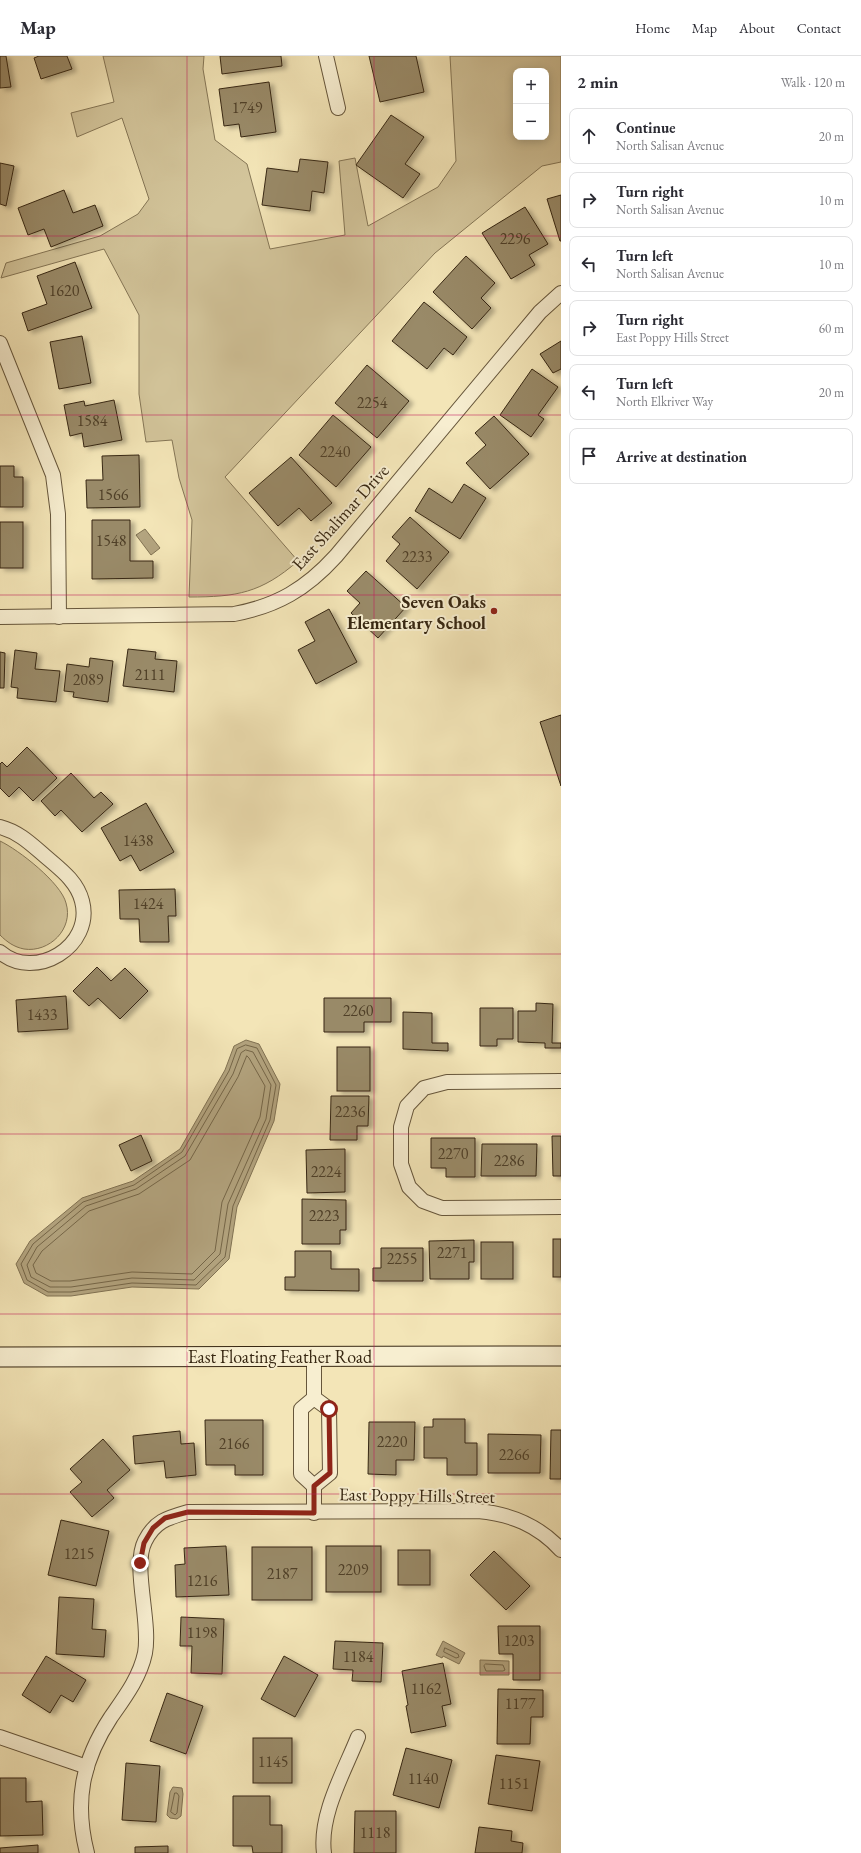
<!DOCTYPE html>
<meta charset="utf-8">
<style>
body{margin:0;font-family:"EB Garamond",serif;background:#f7f7f7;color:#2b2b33}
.controls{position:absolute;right:12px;top:12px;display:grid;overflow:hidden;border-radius:8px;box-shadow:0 2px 10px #0003}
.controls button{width:36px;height:36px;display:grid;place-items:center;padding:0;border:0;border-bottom:1px solid #e1e1e2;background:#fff;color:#2b2b33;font:20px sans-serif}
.stop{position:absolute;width:12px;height:12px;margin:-9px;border:3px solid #8f2418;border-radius:50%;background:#fff}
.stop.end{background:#8f2418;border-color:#fff;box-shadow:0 1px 4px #0008}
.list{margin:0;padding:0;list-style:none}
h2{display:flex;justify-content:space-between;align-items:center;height:52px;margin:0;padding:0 16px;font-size:17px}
h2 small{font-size:13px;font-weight:400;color:#7c7c81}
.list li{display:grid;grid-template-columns:26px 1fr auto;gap:12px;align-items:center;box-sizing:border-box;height:56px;margin:0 8px 8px;padding:0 8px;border:1px solid #e1e1e2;border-radius:8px}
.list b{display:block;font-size:15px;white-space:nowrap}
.list p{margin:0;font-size:13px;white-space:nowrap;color:#7c7c81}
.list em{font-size:13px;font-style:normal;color:#7c7c81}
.icon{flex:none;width:22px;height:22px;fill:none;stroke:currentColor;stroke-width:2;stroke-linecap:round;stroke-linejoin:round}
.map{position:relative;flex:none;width:561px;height:1797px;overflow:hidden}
header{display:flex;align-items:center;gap:24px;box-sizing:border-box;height:56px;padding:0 20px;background:#fff;border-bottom:1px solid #e1e1e2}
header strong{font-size:19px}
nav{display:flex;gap:22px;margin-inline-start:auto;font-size:14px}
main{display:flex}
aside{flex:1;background:#fff}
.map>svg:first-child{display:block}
.green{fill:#d3c59b;stroke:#857656;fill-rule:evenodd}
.water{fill:#b3a47f;stroke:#817253}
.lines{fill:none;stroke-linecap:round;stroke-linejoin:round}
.shore{stroke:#756648;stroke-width:1}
.building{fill:#998a68;stroke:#372712;filter:url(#shadow)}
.minor-casing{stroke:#66563b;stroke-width:16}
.secondary-casing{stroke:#372712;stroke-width:21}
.minor{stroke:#f7eed0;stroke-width:14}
.secondary{stroke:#f7eed0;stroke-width:19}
.route{stroke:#8f2418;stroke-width:5}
.grid{fill:none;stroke:#c2185b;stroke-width:1;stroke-opacity:0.55}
.poi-dot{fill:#8f2418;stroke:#f7eed0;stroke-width:1.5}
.labels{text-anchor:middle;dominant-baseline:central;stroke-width:4;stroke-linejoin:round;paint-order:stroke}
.number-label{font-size:16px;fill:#504028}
.street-label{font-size:18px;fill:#372712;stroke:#f7eed0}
.poi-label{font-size:18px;font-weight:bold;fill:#372712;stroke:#f7eed0;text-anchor:end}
</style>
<header>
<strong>Map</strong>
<nav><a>Home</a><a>Map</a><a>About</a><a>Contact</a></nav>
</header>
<main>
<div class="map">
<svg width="561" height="1797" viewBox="0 0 561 1797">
<defs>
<filter id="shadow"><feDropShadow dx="4.5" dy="2.5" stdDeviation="2" flood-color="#0004"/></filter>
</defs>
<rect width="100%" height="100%" fill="#f3e5b7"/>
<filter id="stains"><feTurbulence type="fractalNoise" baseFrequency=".005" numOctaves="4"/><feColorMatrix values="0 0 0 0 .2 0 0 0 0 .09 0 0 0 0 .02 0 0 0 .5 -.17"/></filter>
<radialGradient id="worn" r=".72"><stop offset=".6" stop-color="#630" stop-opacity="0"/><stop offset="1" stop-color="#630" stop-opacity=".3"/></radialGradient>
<!-- green -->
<g class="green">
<path d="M103,0h101l-1,13 12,71 32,24 23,85 75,-14 -6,-74 16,-3 13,68 70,-39 18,-26 -6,-105h111v106l-19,4 -107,87 -210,224 73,84c-37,32 -61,36 -109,36l3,-77 -13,-42 -7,-38 -26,2 -7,-48v-79l-35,-66 -103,29 5,-15 94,-27 38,-22 11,-15 -27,-81 -45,19 -6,-24 43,-11zM516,15h30v66h-30z"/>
<path d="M0,785c19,9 61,42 66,62 8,26 -17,50 -42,46 -10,-2 -17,-7 -24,-14z"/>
</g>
<!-- water -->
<g class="water">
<path d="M145,473l15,19 -9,7 -15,-20z"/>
<path d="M246,984l13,4 21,40 -6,37 -37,86 -8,52 -30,30 -67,-2 -61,9h-24l-23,-13 -8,-19 14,-23 52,-43 51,-17 47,-32 45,-79 9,-24z"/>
<path d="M443,1585l22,12 -6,11 -16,-8 -1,2 -6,-3z"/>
<path d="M480,1604l29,1v14h-29z"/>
<path d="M173,1731l9,1 1,6 -2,22 -4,3 -7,-1 -3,-3 3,-23z"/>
</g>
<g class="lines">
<!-- shore -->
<g class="shore">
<path d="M246,989l11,3 19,37 -6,35 -37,86 -8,51 -29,28 -64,-2 -61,9h-23l-21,-12 -6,-16 12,-20 50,-42 51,-17 48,-33 47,-81 8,-22z"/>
<path d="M246,994l7,2 18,33 -5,34 -38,85 -8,50 -26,26 -62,-2 -61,9h-21l-19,-10 -4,-12 10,-18 49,-41 50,-17 49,-33 48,-82 8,-21z"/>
<path d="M247,1000l2,2 16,28 -5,31 -38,85 -7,49 -23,23 -60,-2 -62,9h-19l-15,-8 -3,-8 9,-14 47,-40 50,-17 51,-34 48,-83z"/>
<path d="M445,1592l13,6 1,3 -3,1 -12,-6z"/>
<path d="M486,1608l17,1 2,5 -2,1h-17l-2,-5z"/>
<path d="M175,1737h2l2,3 -2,17 -2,2 -4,-3z"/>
</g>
</g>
<!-- building -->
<g class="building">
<path d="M0,0h6l5,31 -11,1z"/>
<path d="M39,0h28l5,13 -31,10 -7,-21z"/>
<path d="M220,0h61l1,10 -60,8z"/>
<path d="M369,0h47l8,36 -44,10z"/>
<path d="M269,26l7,50 -35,5 -2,-13 -15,2 -5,-37z"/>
<path d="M391,59l33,22 -19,27 15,10 -17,24 -47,-33z"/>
<path d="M300,103l28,3 -4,31 -12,-2 -2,20 -48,-6 5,-37 31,4z"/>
<path d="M0,107l14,3 -8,40 -6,-2z"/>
<path d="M64,134l9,23 22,-8 8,21 -52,21 -7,-18 -16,6 -10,-27z"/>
<path d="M561,139v46h-1l-13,-42z"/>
<path d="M525,151l23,37 -19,11 6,10 -24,14 -29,-46z"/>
<path d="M466,200l29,27 -14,15 10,10 -19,21 -39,-37z"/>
<path d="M75,206l17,46 -64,23 -6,-18 25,-9 -10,-28z"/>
<path d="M424,246l43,35 -14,18 -9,-7 -17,21 -35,-28z"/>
<path d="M82,280l9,47 -32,6 -9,-47z"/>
<path d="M561,285v28l-8,4 -13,-19z"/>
<path d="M367,309l42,36 -32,37 -42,-35z"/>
<path d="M532,313l26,18 -20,28 6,4 -13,18 -31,-22z"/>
<path d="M114,344l8,40 -38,7 -2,-14 -12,3 -6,-31 20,-4 1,5z"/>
<path d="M333,359l38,32 -35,40 -37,-32z"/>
<path d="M494,360l35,38 -39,35 -24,-26 20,-18 -11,-12z"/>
<path d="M139,399l1,52 -53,1 -1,-28h17l-1,-24z"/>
<path d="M291,401l41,46 -21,18 -12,-13 -21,18 -29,-33z"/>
<path d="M0,410h14v11h9v30h-23z"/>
<path d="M464,428l22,14 -26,41 -45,-28 14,-23 23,15z"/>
<path d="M410,461l39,35 -32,37 -31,-28 14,-17 -8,-7z"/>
<path d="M92,464h38v41h23v17l-61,1z"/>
<rect x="0" y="466" width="23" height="46"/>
<path d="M366,515l40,36 -28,31 -27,-25 9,-10 -13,-12z"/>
<path d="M329,553l28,53 -41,22 -18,-34 17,-9 -10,-19z"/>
<path d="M128,593l28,3 -1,7 22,2 -3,31 -51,-6z"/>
<path d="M15,594l22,3 -2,16 25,2 -4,31 -39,-4 1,-10 -7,-1z"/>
<path d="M0,596l5,1 -1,35h-4z"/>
<path d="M90,602l23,3 -5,41 -35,-5 1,-5 -10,-1 3,-27 22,3z"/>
<path d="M561,659v71l-21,-64z"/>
<path d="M27,691l30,31 -24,23 -14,-14 -10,10 -9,-9v-24l2,-2 5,5z"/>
<path d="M71,717l23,25 7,-6 12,12 -31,28 -21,-22 -6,6 -14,-15z"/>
<path d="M146,747l28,49 -34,19 -9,-16 -11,6 -19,-33z"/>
<path d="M175,833l1,27h-8l1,26h-29l-1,-23h-19l-1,-29z"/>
<path d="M97,911l14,14 14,-13 23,23 -28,28 -22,-21 -9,8 -16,-15z"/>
<path d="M66,940l2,33 -50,3 -2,-32z"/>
<path d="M324,942h67v24h-27v10h-40z"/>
<path d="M536,947l17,1 -1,39h9v5h-16v-5l-27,-1v-31h18z"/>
<path d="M480,952h33v31h-16v7h-17z"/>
<path d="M403,956l29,1v30h16v8l-45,-2z"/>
<rect x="337" y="991" width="33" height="44"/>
<path d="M331,1040h38l-1,30h-11v14h-27z"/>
<path d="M141,1079l11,26 -21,10 -12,-26z"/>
<path d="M552,1080h9v40h-8z"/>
<path d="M431,1082h44v39h-29v-9h-15z"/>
<path d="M482,1088h55l-1,32h-55z"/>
<path d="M345,1093v43l-38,1 -1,-43z"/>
<path d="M302,1143l44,1v30h-6v14h-38z"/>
<rect x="553" y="1183" width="8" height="38"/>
<path d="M474,1184v22h-5v17h-39l-1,-38z"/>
<rect x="481" y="1186" width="32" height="37"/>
<path d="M381,1192h42v33h-50v-13h8z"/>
<path d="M295,1195h36v18h28v22l-74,-1v-13h10z"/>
<path d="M433,1363h32v24h12v32h-30v-17h-23v-31h9z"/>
<path d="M205,1364h58v55h-28v-10h-29z"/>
<path d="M369,1366h46l-1,38h-18v15l-28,-1z"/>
<path d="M551,1374h10v49h-11z"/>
<path d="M180,1375l1,13 13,-1 2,32 -30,3 -2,-17 -29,3 -2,-28z"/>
<path d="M488,1378l53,1 -1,38h-52z"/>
<path d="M103,1383l27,31 -23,20 7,8 -22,19 -22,-25 12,-10 -12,-13z"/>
<path d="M61,1464l48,11 -13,55 -48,-11z"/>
<path d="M226,1490l3,49 -53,2 -1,-32 10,-1 -1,-16z"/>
<rect x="326" y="1490" width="55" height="46"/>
<rect x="252" y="1491" width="60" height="53"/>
<rect x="398" y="1494" width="32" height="35"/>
<path d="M494,1495l36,35 -24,24 -36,-35z"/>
<path d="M59,1541l35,2 -2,30 14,1 -2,27 -48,-3z"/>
<path d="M181,1561l43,2 -2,55 -31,-1 1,-27h-12z"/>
<path d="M498,1570h42v54h-27v-26h-14z"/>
<path d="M335,1585l48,2 -2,39 -29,-1 1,-11 -20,-1z"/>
<path d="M46,1600l40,24 -13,22 -12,-7 -11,18 -28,-18z"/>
<path d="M284,1600l34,19 -23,42 -34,-18z"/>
<path d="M443,1607l8,41 -9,2 4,20 -35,7 -5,-27 2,-1 -6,-34z"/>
<path d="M498,1633l45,1v27h-12l-1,27h-33z"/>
<path d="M167,1637l36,13 -17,48 -36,-13z"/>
<rect x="253" y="1682" width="39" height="45"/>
<path d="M406,1692l46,12 -13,48 -46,-13z"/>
<path d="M496,1699l44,6 -8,50 -44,-7z"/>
<path d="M126,1707l34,3 -4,56 -34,-2z"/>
<path d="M0,1722h26v24l16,-1 1,34 -43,1z"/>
<path d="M233,1740h37v29h12v28h-29l-1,-7h-19z"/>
<path d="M355,1755h41v42h-42z"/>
<path d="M479,1771l33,4 -1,10 12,2 -1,10h-47z"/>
<path d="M38,1789v8h-38v-5z"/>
<path d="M168,1790v7h-33v-6z"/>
</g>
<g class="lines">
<defs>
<g id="minor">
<path d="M326,0l12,52"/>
<path d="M0,287l53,132 5,39 1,103"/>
<path d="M0,561l234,-3c43,-8 72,-25 102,-58l204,-244 21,-19"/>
<path d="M0,771c19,5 31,17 45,29 15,13 32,25 37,45 12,45 -47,81 -82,51"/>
<path d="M561,1025l-114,1 -23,6 -17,18 -6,21v37l8,23 14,14 19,7 119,-1"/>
<path d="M314,1300v42"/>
<path d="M314,1430l16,-13 -1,-64 -15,-11 -13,11v65l13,12v27"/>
<path d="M0,1681l87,30"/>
<path d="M87,1797c-13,-51 -5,-92 24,-136 14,-20 29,-40 34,-64 6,-31 -13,-87 0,-112 10,-20 22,-23 43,-29l290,-1c33,3 60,14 83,39"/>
<path d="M324,1797c-5,-38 20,-81 34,-116"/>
</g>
<path id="secondary" d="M0,1301l561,-1"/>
</defs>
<!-- minor casing -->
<use href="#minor" class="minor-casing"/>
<!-- secondary casing -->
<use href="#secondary" class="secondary-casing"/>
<!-- minor -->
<use href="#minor" class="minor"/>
<!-- secondary -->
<use href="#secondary" class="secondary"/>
</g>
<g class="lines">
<!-- route -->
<path class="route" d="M140,1507l4,-20 9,-15 12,-10 23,-6 126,1v-27l16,-13 -1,-64"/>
</g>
<!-- grid -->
<path class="grid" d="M187,0v1797M374,0v1797M0,180h561M0,359h561M0,539h561M0,719h561M0,898h561M0,1078h561M0,1258h561M0,1438h561M0,1617h561"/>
<!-- markers -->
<circle class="poi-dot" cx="494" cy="555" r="4"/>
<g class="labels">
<!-- number labels -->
<g class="number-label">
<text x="247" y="51">1749</text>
<text x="515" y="182">2296</text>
<text x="64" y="234">1620</text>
<text x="372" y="346">2254</text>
<text x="92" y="364">1584</text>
<text x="335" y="395">2240</text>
<text x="113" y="438">1566</text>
<text x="111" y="484">1548</text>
<text x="417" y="500">2233</text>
<text x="150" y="618">2111</text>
<text x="88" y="623">2089</text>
<text x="138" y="784">1438</text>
<text x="148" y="847">1424</text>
<text x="358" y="954">2260</text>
<text x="42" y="958">1433</text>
<text x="350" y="1055">2236</text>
<text x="453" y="1097">2270</text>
<text x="509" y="1104">2286</text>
<text x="326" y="1115">2224</text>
<text x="324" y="1159">2223</text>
<text x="452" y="1196">2271</text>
<text x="402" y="1202">2255</text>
<text x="392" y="1385">2220</text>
<text x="234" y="1387">2166</text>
<text x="514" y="1398">2266</text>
<text x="79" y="1497">1215</text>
<text x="353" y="1513">2209</text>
<text x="282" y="1517">2187</text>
<text x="202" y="1524">1216</text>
<text x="202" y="1576">1198</text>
<text x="519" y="1584">1203</text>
<text x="358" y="1600">1184</text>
<text x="426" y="1632">1162</text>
<text x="520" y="1647">1177</text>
<text x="273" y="1705">1145</text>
<text x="423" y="1722">1140</text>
<text x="514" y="1727">1151</text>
<text x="375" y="1776">1118</text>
</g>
<!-- street labels -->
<g class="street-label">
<text transform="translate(340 461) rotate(-48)">East Shalimar Drive</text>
<text x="280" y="1300">East Floating Feather Road</text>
<text transform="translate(417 1439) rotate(1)">East Poppy Hills Street</text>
</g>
<!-- poi labels -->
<g class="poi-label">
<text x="486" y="545">Seven Oaks<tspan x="486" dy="21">Elementary School</tspan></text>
</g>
</g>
<rect width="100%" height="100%" filter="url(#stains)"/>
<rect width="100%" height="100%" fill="url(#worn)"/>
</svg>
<div class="controls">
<button>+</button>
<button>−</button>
</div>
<div class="stop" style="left:329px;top:1353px"></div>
<div class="stop end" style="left:140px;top:1507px"></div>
</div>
<aside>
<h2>2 min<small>Walk · 120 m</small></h2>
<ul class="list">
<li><svg class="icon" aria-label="ahead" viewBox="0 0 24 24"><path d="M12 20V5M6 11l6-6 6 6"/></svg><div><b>Continue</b><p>North Salisan Avenue</p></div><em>20 m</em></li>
<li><svg class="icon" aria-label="right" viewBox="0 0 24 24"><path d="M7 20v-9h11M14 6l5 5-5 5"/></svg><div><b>Turn right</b><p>North Salisan Avenue</p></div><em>10 m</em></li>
<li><svg class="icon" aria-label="left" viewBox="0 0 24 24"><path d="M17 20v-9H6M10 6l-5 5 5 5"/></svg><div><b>Turn left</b><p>North Salisan Avenue</p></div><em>10 m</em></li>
<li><svg class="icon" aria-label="right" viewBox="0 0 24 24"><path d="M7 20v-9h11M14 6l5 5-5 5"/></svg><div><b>Turn right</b><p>East Poppy Hills Street</p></div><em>60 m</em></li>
<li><svg class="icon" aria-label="left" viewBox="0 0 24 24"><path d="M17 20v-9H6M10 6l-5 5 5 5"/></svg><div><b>Turn left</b><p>North Elkriver Way</p></div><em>20 m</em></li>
<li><svg class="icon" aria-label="arrive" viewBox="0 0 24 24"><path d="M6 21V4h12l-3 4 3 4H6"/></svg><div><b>Arrive at destination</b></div></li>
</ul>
</aside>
</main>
